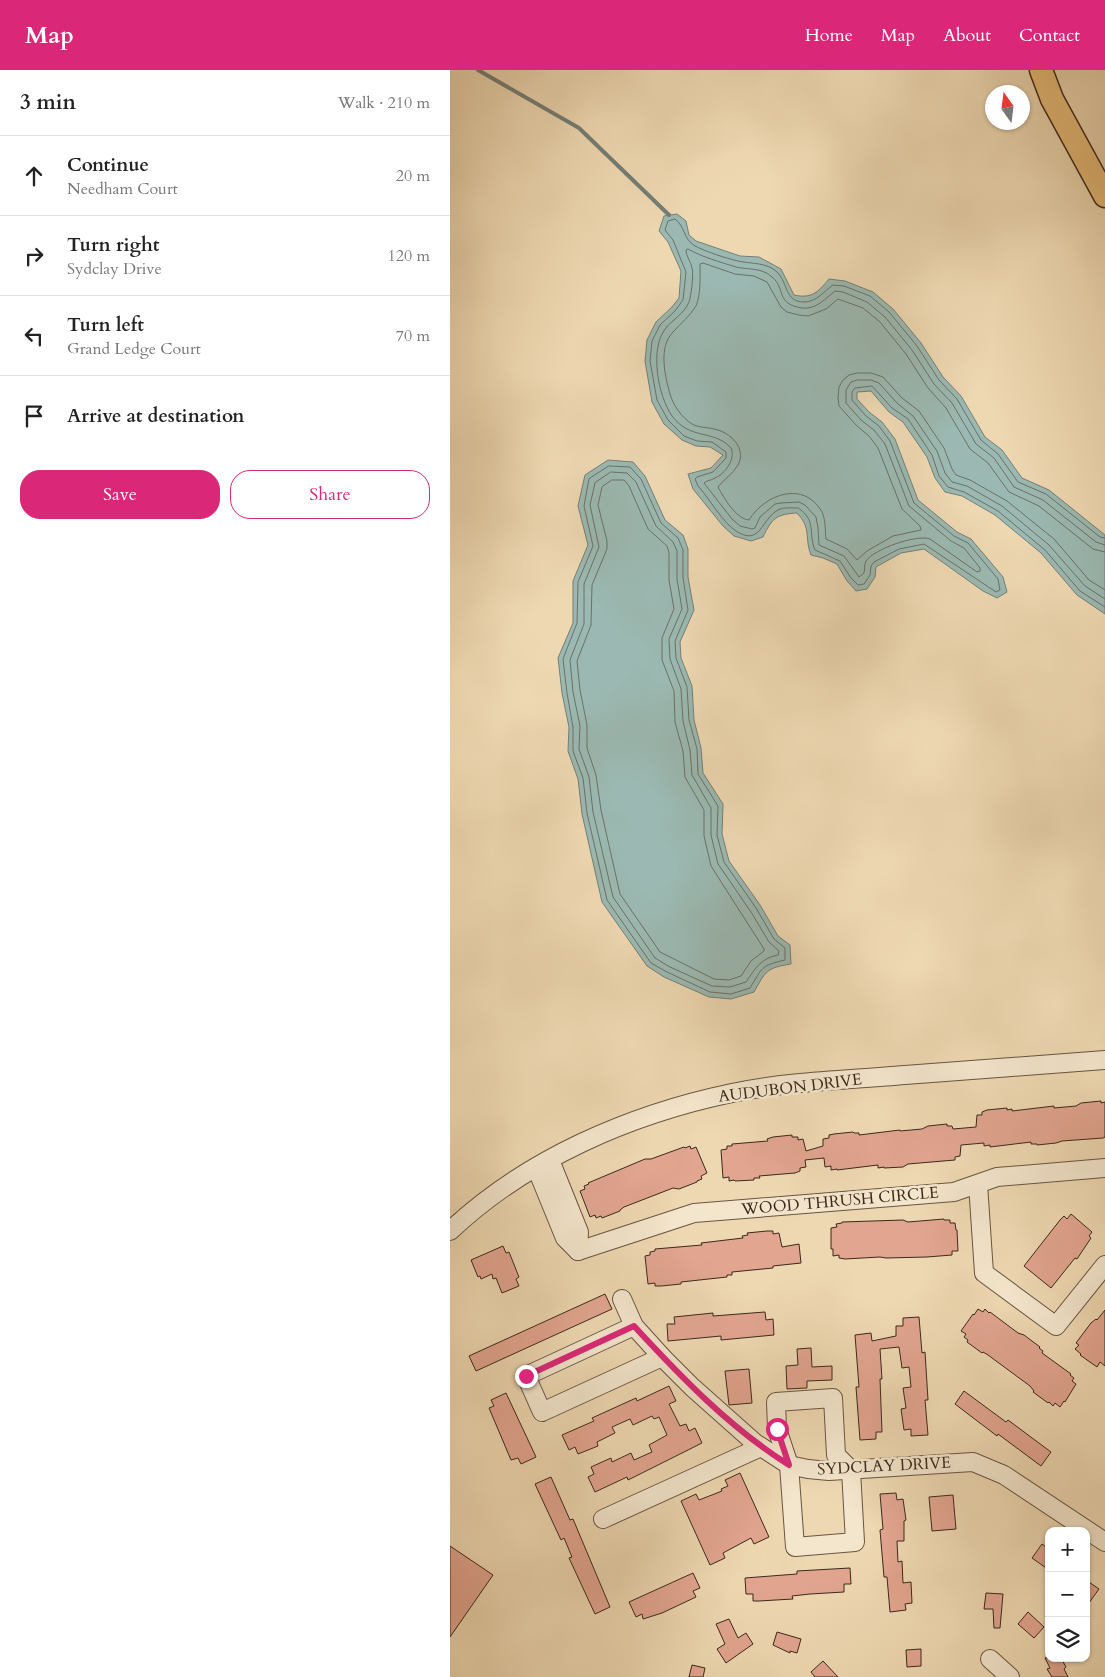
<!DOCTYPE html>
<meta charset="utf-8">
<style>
body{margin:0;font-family:Cardo,serif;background:#f2f2f2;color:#222}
.controls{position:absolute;right:15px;bottom:15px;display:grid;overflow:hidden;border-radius:10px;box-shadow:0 1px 4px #0004}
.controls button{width:45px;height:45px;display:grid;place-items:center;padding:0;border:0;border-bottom:1px solid #e0e0e0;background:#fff;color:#222;font:25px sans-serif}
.compass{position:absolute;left:535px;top:15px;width:45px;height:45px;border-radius:50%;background:#fff;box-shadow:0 1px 4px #0004;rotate:346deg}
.stop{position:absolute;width:15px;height:15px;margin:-11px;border:4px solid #db2777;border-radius:50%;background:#fff}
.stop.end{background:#db2777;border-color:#fff;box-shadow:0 1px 5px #0008}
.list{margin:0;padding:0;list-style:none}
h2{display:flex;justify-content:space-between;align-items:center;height:65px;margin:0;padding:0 20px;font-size:21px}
h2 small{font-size:16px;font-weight:400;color:#767676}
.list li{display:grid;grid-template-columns:32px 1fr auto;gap:15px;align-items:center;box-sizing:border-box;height:80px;padding:0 20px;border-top:1px solid #e0e0e0}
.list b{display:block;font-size:19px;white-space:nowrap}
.list p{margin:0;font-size:16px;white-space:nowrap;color:#767676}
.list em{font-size:16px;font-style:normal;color:#767676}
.actions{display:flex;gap:10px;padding:15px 20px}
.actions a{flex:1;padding:11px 0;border:1px solid #db2777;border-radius:20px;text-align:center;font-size:18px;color:#db2777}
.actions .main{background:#db2777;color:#fff}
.icon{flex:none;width:28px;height:28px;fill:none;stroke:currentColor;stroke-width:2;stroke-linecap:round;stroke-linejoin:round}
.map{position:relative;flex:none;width:655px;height:1607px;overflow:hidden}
header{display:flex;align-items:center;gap:30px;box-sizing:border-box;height:70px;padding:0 25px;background:#db2777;color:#fff}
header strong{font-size:24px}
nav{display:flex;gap:28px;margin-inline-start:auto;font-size:18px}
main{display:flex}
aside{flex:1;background:#fff}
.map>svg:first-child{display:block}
.water{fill:#9bb9b2;stroke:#757f76}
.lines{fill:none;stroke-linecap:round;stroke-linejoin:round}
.shore{stroke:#6b7167;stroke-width:1}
.stream{stroke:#757f76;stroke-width:4}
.building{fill:#e2a590;stroke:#3b291c}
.minor-casing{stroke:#685542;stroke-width:20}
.major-casing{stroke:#3b291c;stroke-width:25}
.minor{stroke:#f4e6cd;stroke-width:18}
.major{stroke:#e7bc79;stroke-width:22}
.route{stroke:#db2777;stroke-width:6}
.labels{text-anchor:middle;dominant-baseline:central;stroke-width:5;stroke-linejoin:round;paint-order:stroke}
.street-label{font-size:16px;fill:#3b291c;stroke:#f4e6cd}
</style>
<header>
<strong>Map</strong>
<nav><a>Home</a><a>Map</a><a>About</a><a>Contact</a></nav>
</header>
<main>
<aside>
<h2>3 min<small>Walk · 210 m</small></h2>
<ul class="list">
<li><svg class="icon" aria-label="ahead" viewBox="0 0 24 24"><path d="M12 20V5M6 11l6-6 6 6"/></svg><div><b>Continue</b><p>Needham Court</p></div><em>20 m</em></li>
<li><svg class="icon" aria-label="right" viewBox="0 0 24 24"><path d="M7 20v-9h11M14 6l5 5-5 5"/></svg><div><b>Turn right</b><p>Sydclay Drive</p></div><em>120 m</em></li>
<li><svg class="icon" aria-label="left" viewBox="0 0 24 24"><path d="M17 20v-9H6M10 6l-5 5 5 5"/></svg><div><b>Turn left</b><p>Grand Ledge Court</p></div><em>70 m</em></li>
<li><svg class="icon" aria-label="arrive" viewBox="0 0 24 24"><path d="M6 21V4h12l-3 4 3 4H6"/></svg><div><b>Arrive at destination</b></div></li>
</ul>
<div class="actions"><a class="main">Save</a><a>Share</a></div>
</aside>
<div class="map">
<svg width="655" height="1607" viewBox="0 0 655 1607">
<rect width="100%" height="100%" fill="#eed8b2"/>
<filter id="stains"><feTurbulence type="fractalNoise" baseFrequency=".004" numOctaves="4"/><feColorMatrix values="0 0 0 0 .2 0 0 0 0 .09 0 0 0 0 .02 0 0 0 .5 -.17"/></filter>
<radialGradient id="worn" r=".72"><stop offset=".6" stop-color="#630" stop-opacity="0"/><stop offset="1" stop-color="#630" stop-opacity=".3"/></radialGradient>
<!-- water -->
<g class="water">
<path d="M227,144l9,7 3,14 7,6 44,15 19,1 22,12 13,26c18,4 24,-3 35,-16l16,2 28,11 20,17 28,34 22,34 18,19 24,41 17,13 20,28 27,12 56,45v79l-28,-19 -36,-42 -46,-38 -33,-19 -17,-4 -10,-14 -8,-21 -24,-35 -14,-10 -18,-21 -14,1v7l12,13 13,10 13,17 23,61 39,32 14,7 32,38 4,15 -10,6 -14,-7 -59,-42 -23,4 -25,14 -1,10 -8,12 -11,2 -9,-10 -10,-17 -14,-6 -12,-3c-7,-18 1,-26 -14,-42 -20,1 -25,5 -34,24l-12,4 -17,-5 -11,-10 -30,-37 -5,-15 23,-6 12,-13 -13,-8 -14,-1 -14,-6 -18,-16 -12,-22 -7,-41 2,-21 9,-18 16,-15 7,-9 2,-27 -13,-29 -9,-11 5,-15z"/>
<path d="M158,390l25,2 12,14 20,44 18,15 5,14v28l6,33 -14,32 1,16 11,28 2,34 7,28 2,25 20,31 -1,30 7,27 31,44 18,31 12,9 1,19c-25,4 -25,7 -37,28l-23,7 -22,-2 -45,-20 -17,-11 -45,-64 -20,-88 -4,-35 -10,-28 1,-24 -7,-34 -4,-35 15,-35v-42l15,-36 -10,-39 7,-31z"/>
</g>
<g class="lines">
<!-- shore -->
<g class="shore">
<path d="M159,396l21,1 11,12 20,44 17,15 5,12v28l5,32 -13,31 1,17 11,29 2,33 8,29 1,25 20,32 -1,29 7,27 32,46 18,31 11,9v12c-25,6 -22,7 -35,28l-19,6 -21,-2 -43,-20 -16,-9 -44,-63 -20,-87 -4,-35 -10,-27v-24l-6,-34 -4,-34 14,-36 1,-41 15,-36 -9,-40 5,-27z"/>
<path d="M161,402l16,1 9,9 20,44 17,16 4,9v28l5,30 -13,30 1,20 11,30 2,32 7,29 2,25 19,33v27l7,29 33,48 18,30 10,9 -1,4c-17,3 -23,14 -32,27l-16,5 -18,-1 -42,-19 -15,-9 -42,-61 -20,-85 -4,-35 -10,-28 1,-23 -7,-34 -3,-32 14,-36v-40l15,-37 -9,-42 5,-22z"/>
<path d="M162,410h12l5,6 19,43 19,17 2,7v27l5,29 -12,29v22l12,31 1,31 8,29 2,26 19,33v26l7,30 53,83v2l-13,10 -10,15 -12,4 -15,-1 -54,-27 -40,-58 -19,-84 -5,-35 -9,-27v-23l-7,-35 -3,-29 14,-36 1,-40 15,-36v-8l-9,-36 4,-18z"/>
<path d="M655,468l-5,-1 -54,-43 -28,-12 -20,-28 -17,-14 -24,-41 -18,-19 -22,-34 -28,-34 -19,-16 -26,-10 -11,-1c-9,6 -16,17 -29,17 -19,0 -16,-18 -26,-29 -10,-11 -27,-9 -40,-12 -13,-3 -31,-9 -43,-15 -12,-7 -10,-20 -20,-27l-7,2 -3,9 8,10 13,32 -3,28 -8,11 -15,14 -8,16 -2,20 7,39 11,20 16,16 13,5 15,1 14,10v6l-13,14 -16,5 -2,2 3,7c11,12 25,37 38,45 25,16 25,-12 42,-21 5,-3 14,-2 20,-2 19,12 10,26 17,42l25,11 11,17 7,7 6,-1 6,-9 1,-9 3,-4 25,-13 25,-5 72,48 4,-2 -2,-11 -30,-36 -14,-7 -40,-33 -24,-62 -11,-15 -13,-10 -14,-16v-8l3,-4 17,-2 20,22 16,11 24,36 7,21 9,11 16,5 34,19 47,39 35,41 25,16"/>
<path d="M655,475l-9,-3 -53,-42 -29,-13 -20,-29 -18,-14 -24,-41 -18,-19 -22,-34 -27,-33 -18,-15 -24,-10 -8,-1c-9,7 -19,19 -33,17 -27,-4 -16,-20 -30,-31 -11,-10 -24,-7 -36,-10 -16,-5 -34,-10 -48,-18l-2,1c0,6 5,12 6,18 2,6 -1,29 -3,34 -5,12 -16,17 -23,26 -17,20 -8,68 6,88 19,25 42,13 59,32 5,11 -6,26 -16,30 -5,3 -8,2 -11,5l28,36 8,7 12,3 3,-1 5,-11 15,-13 6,-1 18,-1 6,3 11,12 2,11 1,17 25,11 15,21 5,-4c1,-4 0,-8 2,-12 8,-12 51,-27 64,-22l47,33 3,-1v-3l-16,-20 -13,-7 -42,-35 -24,-62 -11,-14 -13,-10 -15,-17v-13l5,-8 6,-2h14l8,3 18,20 16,13 24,35 8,22 7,9 15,4 35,20 47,39 36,41 20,13"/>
<path d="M655,482l-12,-3 -54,-43 -30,-14 -21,-29 -18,-14 -24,-41 -18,-20 -22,-34 -26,-32 -17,-14 -25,-9 -12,10 -18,7 -9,-1 -12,-3 -6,-5 -14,-25 -13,-6 -19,-2 -32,-11 -3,1c0,12 1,30 -4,42 -6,10 -15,17 -23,26 -15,15 -8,44 -3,62 3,11 12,24 22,30 7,4 15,3 22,5 16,3 33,19 24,36 -5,9 -15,15 -20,22 6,11 18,32 31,33 16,-26 55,-40 73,-8 4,9 3,18 4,27l21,10 10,11 10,-9 26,-15 28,-6 -1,-4 -18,-17 -24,-61 -9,-12 -13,-11 -17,-19 -1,-8 1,-11 4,-7 6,-5 8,-2h14l12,4 19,21 17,13 25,37 8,21 4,6 14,5 37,21 47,38 35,41 16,10"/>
</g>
<!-- stream -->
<path class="stream" d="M28,0l101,58 90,87"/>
</g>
<!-- building -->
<g class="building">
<path d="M651,1031v2l4,-1v35l-2,1 -41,3 -6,2 -19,2v-1h-6v-2l-41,5v-2l-6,1v-3l-23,2 -1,11 -5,1v3l-47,4 -5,3 -19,1v-1l-6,1v-3l-41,5v-1l-6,1v-4l-6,1 -1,-9 -19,2 1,7 -6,1v3l-5,2 -36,3 1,2h-6v2l-19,1 -1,-1 -5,1v-4l-6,1 -2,-28 6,-1v-3h5v-2l36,-3 -1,-2 6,-2 19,-2v2h6v3l5,-1 3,12 17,-5v-7l6,-1v-3l5,-1 19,-2 1,1h5v2l41,-5v1l22,-2 6,-3 19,-2v2h5l1,3 23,-2 1,-12h5v-3l5,-2 20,-2v2l5,-1v2l42,-5v2l22,-2 5,-3z"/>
<path d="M240,1076l1,3 5,-2 11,26 -6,3 1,3 -5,2v1l-18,7 -6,-1 -49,19 -4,3v1l-18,7 -1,-2 -5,2 -1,-3 -5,2 -10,-26 5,-2 -1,-3 5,-2 -1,-1 57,-24h6l33,-12 1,1z"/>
<path d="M621,1144l21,18 -3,4 2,2 -14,21 -2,-1 -24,30 -27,-22 36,-46 4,-4 3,3z"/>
<path d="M494,1149v1h6v3h5l1,7h1l1,21h-6v4l-25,2 -41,1 -6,-1 -35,2 -6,-1v-3l-6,1v-7h-2v-21l6,-1 -1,-3 6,-1v-1l61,-2 5,2z"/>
<path d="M317,1161h6v3l6,-1 3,14 17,-3 2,19 -28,3v2l-41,4v3h-5v2l-46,5v2l-20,2h-6v-3l-7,1 -3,-28 5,-1v-3l5,-1v-2l47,-4 -1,-2 42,-5 -1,-2 6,-1 -1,-2z"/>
<path d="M53,1176l3,7 3,-1 10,25 -3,2 3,7 -17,7 -6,-15 -3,1 -1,-5 -11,5 -1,-3 -2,1 -7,-17z"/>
<path d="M155,1224l7,15 -136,62 -7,-15z"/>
<path d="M528,1239l5,3 2,-3 4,4 1,-1 28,21 6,2 16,12 -1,1 4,3 -1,2 29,21 -1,1 4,3 -2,3 4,3 -11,18 -1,-1 -4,6 -5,-4 -2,3 -4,-4 -1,1 -15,-11 1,-1 -4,-5 -42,-31 -5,-3 -1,1 -15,-11 1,-2 -4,-3 2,-3 -5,-3 12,-17 1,1z"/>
<path d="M655,1240v56l-5,-4 -3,5 -17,-12 1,-1 -6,-5 4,-4 -3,-2 15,-20 5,-4 1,1z"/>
<path d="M315,1242l1,8 7,-1 1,16 -53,5v-4l-53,5 -1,-17h8l-1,-7 39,-4v3z"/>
<path d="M469,1247l3,36 3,-1 3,48h-3l3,35 -17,1v-7l-7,1 -3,-21 5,-1 -3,-20 8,-1 -2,-20 -7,1 -3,-21 -19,2 2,30h-2l2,53h-6v7l-16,1 -4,-53h3l-4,-52 16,-2 1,8 24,-5v-10h7v-8z"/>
<path d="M361,1278l1,19 20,-1v14l-25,1v7l-20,1 -1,-23 12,-1 -1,-16z"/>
<path d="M299,1299l3,34 -23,2 -4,-34z"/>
<path d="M219,1316l7,15 -7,3 11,22 6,-2 3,7 6,-3 7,15 -74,37 -1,-3 -32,15 -7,-15 6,-3 -3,-7 20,-9 1,4 19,-9 3,7 18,-8 -3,-7 18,-10 -8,-18 -5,2 -2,-3 -19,9 -3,-6 -18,8 3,6 -18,9 1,4 -20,8 -3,-7 -6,3 -7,-15 32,-14 -2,-3 44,-20 1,3z"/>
<path d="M514,1321l42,31 2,-2 43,32 -10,14 -43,-32 -1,2 -42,-32z"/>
<path d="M56,1323l30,64 -15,7 -3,-6 -7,2 -22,-52 5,-2 -3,-6z"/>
<path d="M290,1403l29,64 -15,7 -3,-6 -28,15 2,5 -15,7 -29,-64 15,-7 3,6 23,-9 -1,-2 7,-3 -3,-6z"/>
<path d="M101,1407l19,43 3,-1 37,88 -15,7 -26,-56 3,-1 -8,-19 -3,2 -26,-56z"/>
<path d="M446,1423l1,7 6,-1 3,21 -2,1v20h-7l1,21 4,-1 1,22 8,-1 1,21 -7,1 1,6 -16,2 -3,-35h-3l-4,-47 3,-1 -3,-35z"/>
<path d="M503,1425l3,34 -24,2 -3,-34z"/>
<path d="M592,1474l7,5v21l-17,-12z"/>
<path d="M0,1476l43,29 -43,62z"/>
<path d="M400,1498l1,16h-7v8l-34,2 -18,2 1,3 -34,2h-6v-7h-7l-1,-16 52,-4v-3z"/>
<path d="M243,1503l7,15 -7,3 3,6 -34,16 -19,6 -1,-5 -6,3 -7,-15z"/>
<path d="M636,1510l13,9 -13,18z"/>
<path d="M536,1523l17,1 -3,34h-6l-1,-19h-9z"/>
<path d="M578,1542l16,15 -10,11 -16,-14z"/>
<path d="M279,1549l9,19 8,-5 7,11 -27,19 -9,-14 8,-5 -9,-20z"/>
<path d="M327,1562l24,7 -4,14 -7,-2v2l-17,-8z"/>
<path d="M471,1579v17l-14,1 -1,-17z"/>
<path d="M595,1588h16l5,9 -2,2 4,8h-16l-5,-8 3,-1z"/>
<path d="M373,1591l15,16h-23l-4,-5z"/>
<path d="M242,1595l13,3 -2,9h-14z"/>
</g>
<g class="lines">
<defs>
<g id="minor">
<path d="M100,1090l29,72 -1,19"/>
<path d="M86,1097l29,71 13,13"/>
<path d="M528,1114l6,89 72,53 49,-61"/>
<path d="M0,1161c76,-72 181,-117 282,-138 57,-12 116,-13 173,-18 67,-5 133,-10 200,-15"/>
<path d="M128,1181l116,-38 260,-21 43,-15 108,-9"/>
<path d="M172,1229l12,27 28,31 30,30 63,56 34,22 19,4 21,2 144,-9 31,13 101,67"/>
<path d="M184,1256l-108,50 16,36 120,-55"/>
<path d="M383,1328l3,57 15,15 4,72 -60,5 -6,-82 -12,-36 -1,-27z"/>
<path d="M153,1449l158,-72"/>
<path d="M540,1589l20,18"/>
</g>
<path id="major" d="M591,0l11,29 53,97"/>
</defs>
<!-- minor casing -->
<use href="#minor" class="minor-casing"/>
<!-- major casing -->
<use href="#major" class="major-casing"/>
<!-- minor -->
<use href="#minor" class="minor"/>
<!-- major -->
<use href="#major" class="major"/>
</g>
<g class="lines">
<!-- route -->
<path class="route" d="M76,1306l108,-50c47,51 96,102 155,139l-12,-36"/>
</g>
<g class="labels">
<!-- street labels -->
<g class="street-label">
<text transform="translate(340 1018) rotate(-7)">AUDUBON DRIVE</text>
<text transform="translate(390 1131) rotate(-5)">WOOD THRUSH CIRCLE</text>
<text transform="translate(434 1396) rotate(-3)">SYDCLAY DRIVE</text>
</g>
</g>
<rect width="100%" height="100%" filter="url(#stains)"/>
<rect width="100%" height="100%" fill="url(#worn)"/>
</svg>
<div class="controls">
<button>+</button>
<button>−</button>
<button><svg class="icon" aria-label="layers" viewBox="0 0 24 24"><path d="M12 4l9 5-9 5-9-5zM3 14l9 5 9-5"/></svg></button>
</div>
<svg class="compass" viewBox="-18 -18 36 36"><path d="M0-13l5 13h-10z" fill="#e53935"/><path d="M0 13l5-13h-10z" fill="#767676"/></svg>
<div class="stop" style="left:327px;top:1359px"></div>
<div class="stop end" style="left:76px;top:1306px"></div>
</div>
</main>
